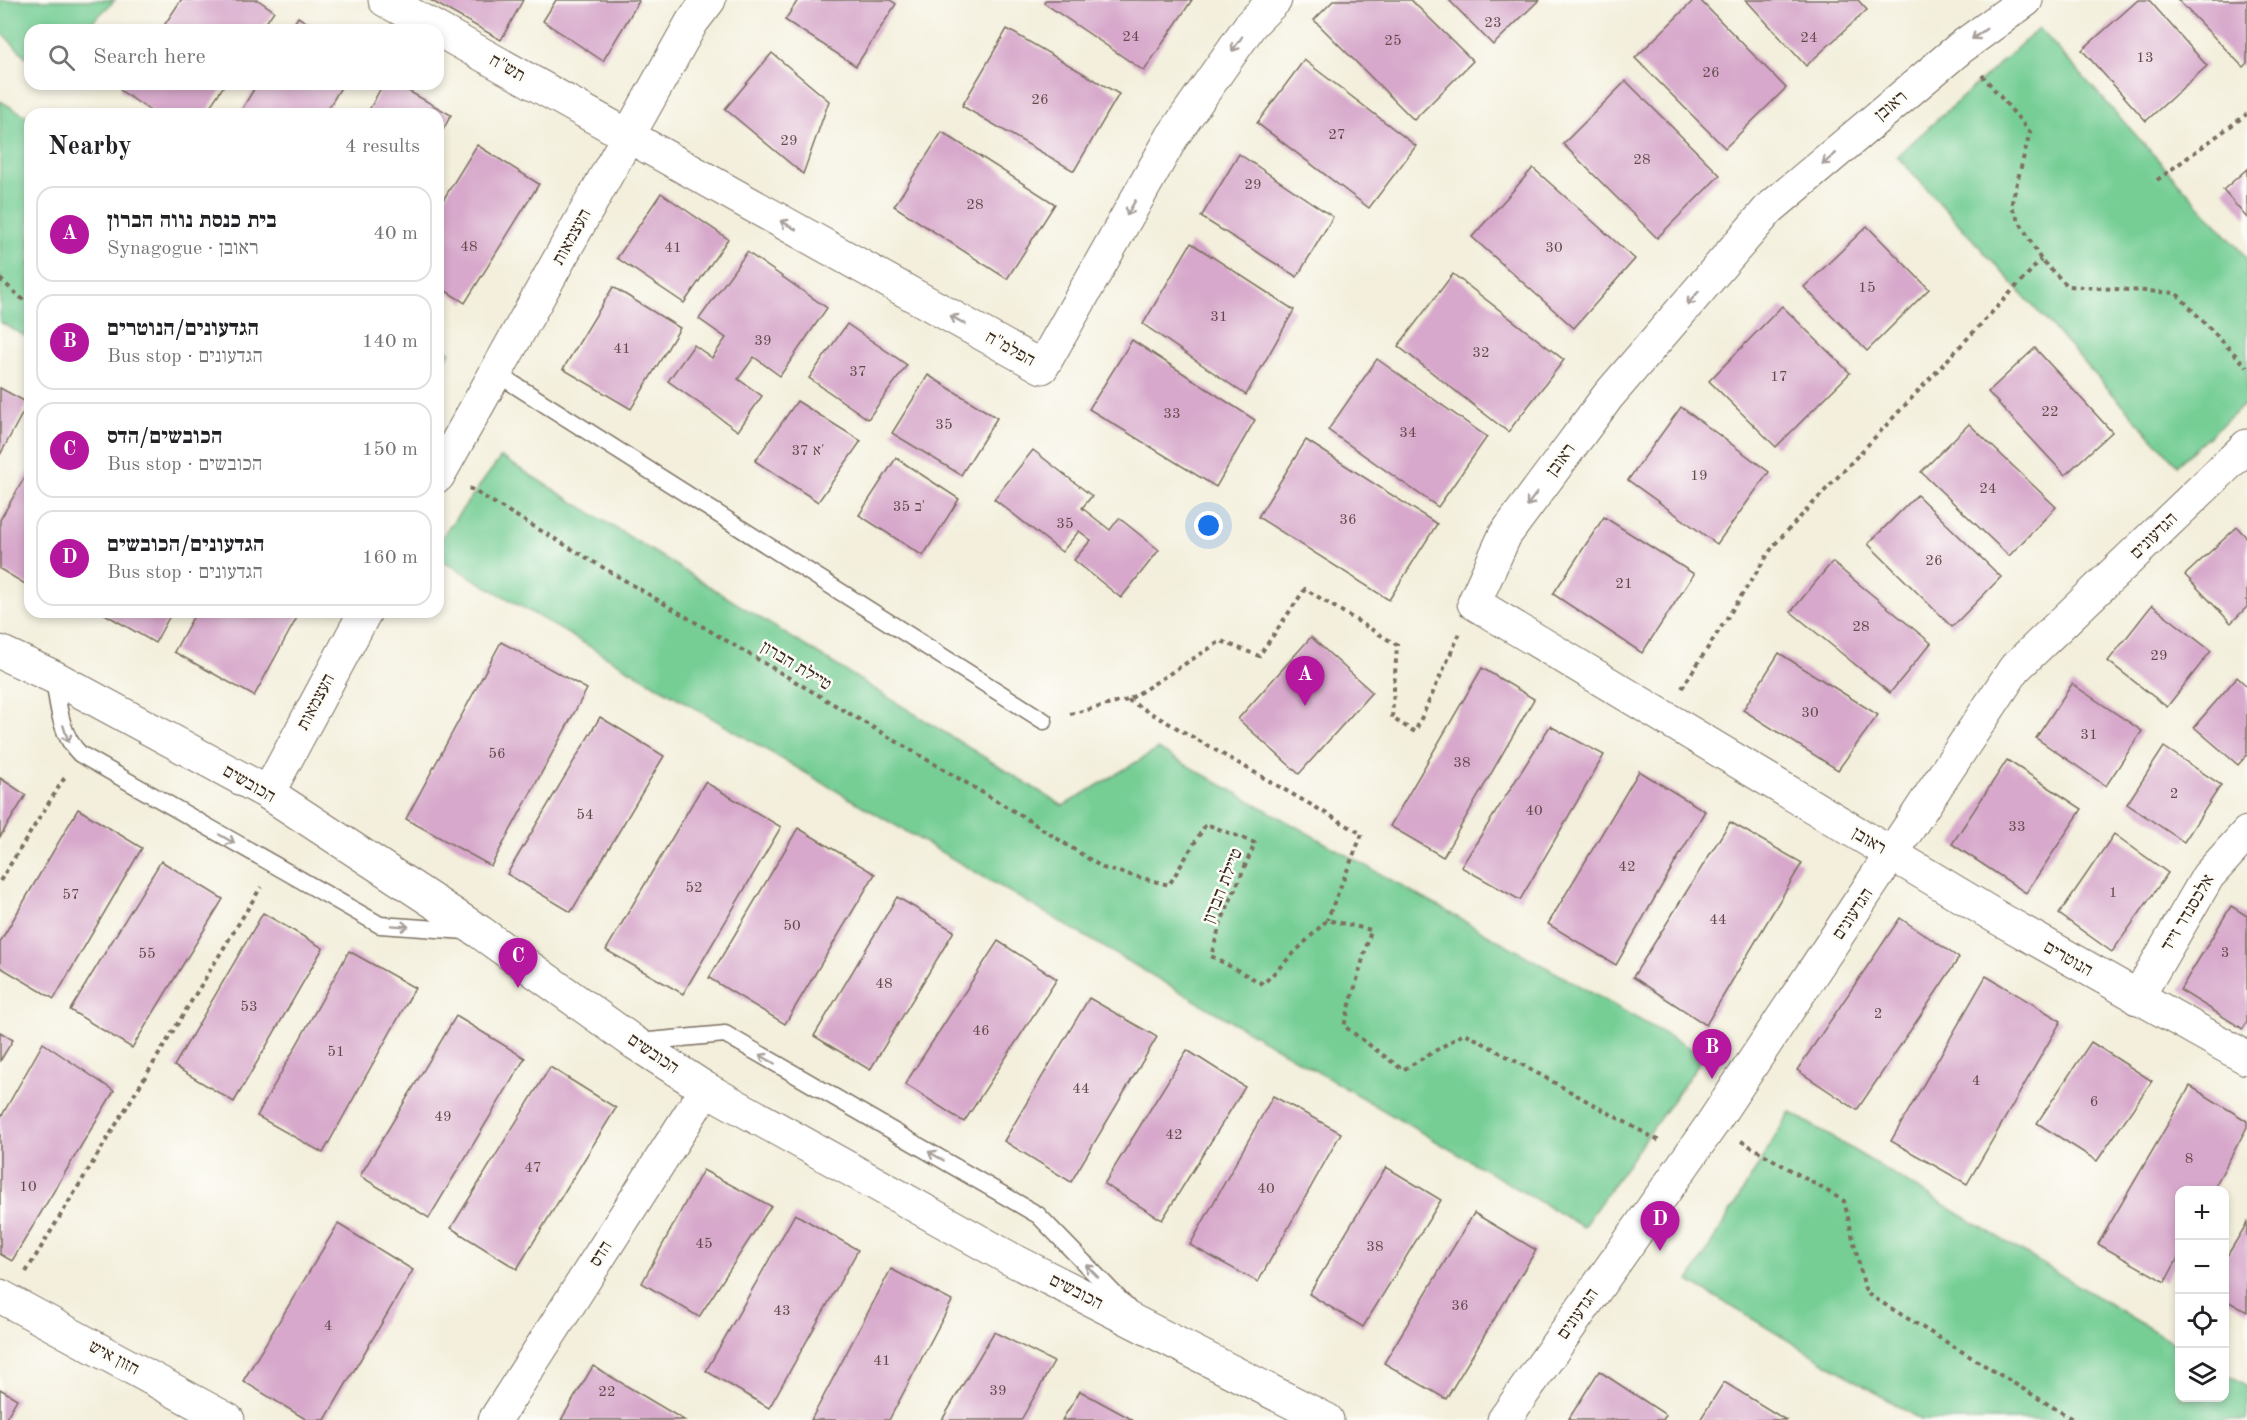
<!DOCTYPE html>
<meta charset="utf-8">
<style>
body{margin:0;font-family:"Old Standard TT","Frank Ruhl Libre",serif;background:#f6f6f6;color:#202124}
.controls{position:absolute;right:18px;bottom:18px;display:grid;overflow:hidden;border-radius:12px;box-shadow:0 3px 9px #0003}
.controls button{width:54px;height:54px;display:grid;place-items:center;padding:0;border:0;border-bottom:2px solid #e0e0e0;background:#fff;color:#202124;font:30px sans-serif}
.you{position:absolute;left:1209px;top:526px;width:21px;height:21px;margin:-15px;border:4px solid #fff;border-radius:50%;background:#1a73e8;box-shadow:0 0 0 9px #1a73e833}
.badge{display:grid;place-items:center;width:39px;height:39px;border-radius:50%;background:#b5179e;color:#fff;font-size:20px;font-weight:700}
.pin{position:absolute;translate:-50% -50px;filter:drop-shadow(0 2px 3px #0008)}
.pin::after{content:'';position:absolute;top:32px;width:21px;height:18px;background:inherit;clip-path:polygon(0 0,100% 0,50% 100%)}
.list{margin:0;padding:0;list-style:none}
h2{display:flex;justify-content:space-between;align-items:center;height:78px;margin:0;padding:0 24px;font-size:26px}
h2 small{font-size:20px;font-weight:400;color:#757577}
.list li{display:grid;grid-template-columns:39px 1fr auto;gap:18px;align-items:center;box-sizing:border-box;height:96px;margin:0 12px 12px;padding:0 12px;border:2px solid #e0e0e0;border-radius:18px}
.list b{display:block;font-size:22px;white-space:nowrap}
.list p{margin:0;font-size:20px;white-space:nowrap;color:#757577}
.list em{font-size:20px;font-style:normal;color:#757577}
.icon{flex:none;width:33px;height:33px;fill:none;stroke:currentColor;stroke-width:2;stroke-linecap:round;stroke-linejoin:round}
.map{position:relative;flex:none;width:2247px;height:1420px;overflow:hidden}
.search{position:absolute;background:#fff;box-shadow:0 3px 9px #0003;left:24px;top:24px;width:420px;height:66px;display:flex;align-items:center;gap:15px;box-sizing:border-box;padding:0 21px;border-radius:18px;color:#757577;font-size:22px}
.panel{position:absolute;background:#fff;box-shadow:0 3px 9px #0003;left:24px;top:108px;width:420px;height:510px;border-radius:18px}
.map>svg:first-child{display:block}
.green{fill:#76ce95;stroke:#587c5a;stroke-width:1.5}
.building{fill:#d7a8cb}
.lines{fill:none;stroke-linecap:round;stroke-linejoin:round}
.lane-casing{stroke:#7b6f60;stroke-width:19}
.street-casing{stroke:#7b6f60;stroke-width:35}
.secondary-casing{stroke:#7b6f60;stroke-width:35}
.path{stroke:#7b6f60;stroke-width:4;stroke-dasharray:4.5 4.5;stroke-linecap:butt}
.lane{stroke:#fff;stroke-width:16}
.street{stroke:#fff;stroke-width:33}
.secondary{stroke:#fff;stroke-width:33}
.oneway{stroke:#a79f9a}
.labels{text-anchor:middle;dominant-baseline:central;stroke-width:5;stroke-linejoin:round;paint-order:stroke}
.number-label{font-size:15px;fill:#624a49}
.street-label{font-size:18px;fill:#3b2a1e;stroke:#fdfcf7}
</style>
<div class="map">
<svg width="2247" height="1420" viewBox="0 0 2247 1420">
<rect width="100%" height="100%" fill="#fdfcf7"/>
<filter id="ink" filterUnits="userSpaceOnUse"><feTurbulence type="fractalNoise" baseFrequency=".0167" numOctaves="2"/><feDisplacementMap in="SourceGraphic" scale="12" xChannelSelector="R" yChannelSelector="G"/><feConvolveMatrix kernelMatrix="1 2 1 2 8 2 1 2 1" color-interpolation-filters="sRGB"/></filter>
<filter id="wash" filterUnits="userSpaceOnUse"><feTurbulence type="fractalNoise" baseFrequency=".008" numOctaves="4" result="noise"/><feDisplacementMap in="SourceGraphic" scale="24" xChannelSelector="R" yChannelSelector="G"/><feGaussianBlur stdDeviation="1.35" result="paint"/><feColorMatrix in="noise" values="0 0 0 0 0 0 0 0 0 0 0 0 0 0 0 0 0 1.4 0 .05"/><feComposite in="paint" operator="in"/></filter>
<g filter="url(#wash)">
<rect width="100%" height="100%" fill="#f3efdc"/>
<!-- green -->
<g class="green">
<path d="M0,0h115l-31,30h-54v31l-30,-30z"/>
<path d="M2039,28l208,230v144l-70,63 -280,-309z"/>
<path d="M0,101l30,17v221l-30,-17z"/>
<path d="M438,345l12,7 -12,19z"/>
<path d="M501,457l562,349 95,-57 546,307 -121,171 -1145,-669v-16z"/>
<path d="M1790,1112l389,234 1,52h44l1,-25 22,13v34h-326l-232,-139z"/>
</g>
<g id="blocks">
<!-- building -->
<g class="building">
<path d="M181,0h77l16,11 -13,19h-100z"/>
<path d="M430,0h93l-22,40z"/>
<path d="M556,0h81l2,1 -36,60 -60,-40z"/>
<path d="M798,0h92l6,4 -40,62 -71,-46z"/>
<path d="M1046,0h146l-48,71 -100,-68z"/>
<path d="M1334,0h77l62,61 -59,59 -100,-100z"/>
<path d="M1449,0h90l-46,45z"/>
<path d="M1694,0h6l86,88 -61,60 -90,-90z"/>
<path d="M1746,0h112l9,10 -61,56z"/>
<path d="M2138,0h11l58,66 -61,55 -64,-71z"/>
<path d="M2178,0h69v63l-4,4z"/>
<path d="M298,17l21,13h-29z"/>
<path d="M1007,29l112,65 -45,77 -112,-65z"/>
<path d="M772,53l57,48 -26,73 -78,-65z"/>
<path d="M1304,60l112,86 -47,62 -112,-85z"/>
<path d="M1626,81l94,94 -63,63 -94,-94z"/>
<path d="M124,84h101l-20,30h-50l-35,-24z"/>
<path d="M257,84h86l-18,30h-86z"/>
<path d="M383,84h13l55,31 -13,24v-25h-71z"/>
<path d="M942,132l113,72 -48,75 -113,-73z"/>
<path d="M477,145l62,39 -74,119 -27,-17v-78z"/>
<path d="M1239,154l94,63 -36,60 -96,-60z"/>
<path d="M1533,168l102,91 -61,69 -102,-91z"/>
<path d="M2247,169v49l-24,-28z"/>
<path d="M661,193l67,46 -44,64 -67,-45z"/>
<path d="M1867,226l62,63 -62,62 -63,-64z"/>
<path d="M1191,243l103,67 -48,85 -103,-71z"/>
<path d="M747,252l80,56 -47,68 -26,-19 -16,22 24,17 -24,35 -70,-50 26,-36 18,13 14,-20 -27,-19z"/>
<path d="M1453,274l111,86 -56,72 -110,-86z"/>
<path d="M613,287l67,41 -49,81 -68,-40z"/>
<path d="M1782,306l68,67 -74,74 -67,-66z"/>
<path d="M847,324l60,41 -39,54 -59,-41z"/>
<path d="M1132,340l123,80 -39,67 -127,-78z"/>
<path d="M2035,348l77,84 -47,43 -77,-83z"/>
<path d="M1377,359l110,78 -49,70 -110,-77z"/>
<path d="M928,375l69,43 -36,57 -69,-42z"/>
<path d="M0,388l28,15 -28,52z"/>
<path d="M797,401l64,40 -43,61 -63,-41z"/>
<path d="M1681,407l88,65 -52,72 -89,-64z"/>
<path d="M1969,424l87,83 -47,49 -88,-84z"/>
<path d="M1306,440l131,84 -48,76 -131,-83z"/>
<path d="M1033,450l59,46 -10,12 28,22 9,-12 40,32 -38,48 -47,-38 17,-20 -12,-9 -17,21 -68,-53z"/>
<path d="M896,458l63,41 -36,57 -64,-41z"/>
<path d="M30,468v119l-30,-18v-49z"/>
<path d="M1917,495l84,82 -49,50 -84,-83z"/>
<path d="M1604,517l90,57 -52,79 -89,-59z"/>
<path d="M2237,527l10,11v69l-16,16 -46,-48z"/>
<path d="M1832,562l99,81 -41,50 -99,-81z"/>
<path d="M2152,605l59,46 -44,56 -59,-46z"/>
<path d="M101,612h71l-17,31z"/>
<path d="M196,612h104l-46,84 -80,-44z"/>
<path d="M1311,637l61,55 -73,82 -61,-55z"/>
<path d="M501,642l86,47 -96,177 -85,-47z"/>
<path d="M1779,653l99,62 -40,55 -95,-60z"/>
<path d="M1482,668l52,31 -91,158 -53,-31z"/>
<path d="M2237,677l10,9v69l-9,10 -44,-38z"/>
<path d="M2072,684l70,47 -36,55 -70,-48z"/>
<path d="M600,717l64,39 -93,156 -64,-38z"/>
<path d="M1550,726l54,29 -84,145 -59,-33z"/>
<path d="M2164,747l57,38 -37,57 -57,-38z"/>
<path d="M2007,760l75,49 -56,84 -74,-49z"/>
<path d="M1639,771l66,40 -89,154 -68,-41z"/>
<path d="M0,778l26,17 -26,42z"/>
<path d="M705,782l76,45 -98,167 -77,-44z"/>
<path d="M78,809l64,39 -88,151 -54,-32v-25z"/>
<path d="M1730,822l72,41 -96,162 -73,-48z"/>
<path d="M798,828l77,46 -90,150 -76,-46z"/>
<path d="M2114,834l54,39 -56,79 -53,-38z"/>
<path d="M161,861l62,38 -91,149 -62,-38z"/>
<path d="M897,897l57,34 -84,139 -56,-34z"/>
<path d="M2231,906l16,10v106l-4,7 -63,-39z"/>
<path d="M263,913l60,35 -89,154 -60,-36z"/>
<path d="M1900,918l59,40 -102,152 -60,-40z"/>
<path d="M998,941l59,38 -93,143 -59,-38z"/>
<path d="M349,951l66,37 -92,165 -66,-37z"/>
<path d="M1986,976l75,45 -94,163 -76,-43z"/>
<path d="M1089,998l68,39 -86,145 -67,-41z"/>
<path d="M456,1016l69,42 -96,160 -69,-42z"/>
<path d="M0,1032l13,8 -13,21z"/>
<path d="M2091,1042l61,39 -55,80 -60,-38z"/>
<path d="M43,1043l71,48 -102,170 -12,-7v-135z"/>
<path d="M1187,1050l58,37 -83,133 -58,-36z"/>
<path d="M550,1067l66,41 -99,161 -66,-41z"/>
<path d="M2190,1086l57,35v6l-34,63h-33v64l-15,28 -67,-38z"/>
<path d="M1273,1096l68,37 -83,149 -68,-37z"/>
<path d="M1386,1167l55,33 -78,127 -54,-33z"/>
<path d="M703,1170l68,36 -72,111 -57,-34z"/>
<path d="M1474,1213l62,37 -90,149 -62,-36z"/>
<path d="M795,1214l63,36 -89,158 -63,-37z"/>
<path d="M2247,1223v89l-23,-13v-38z"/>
<path d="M338,1224l75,46 -88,150h-18l-64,-39z"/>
<path d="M891,1269l61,32 -63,119h-78z"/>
<path d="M994,1332l60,30 -33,58h-79z"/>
<path d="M593,1366l91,54h-123z"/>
<path d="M1599,1371l67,44 -3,5h-95z"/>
<path d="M1724,1382l62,38h-86z"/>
<path d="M0,1389l17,10 -12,21h-5z"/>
<path d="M1080,1391l53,29h-71z"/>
</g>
</g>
</g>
<g filter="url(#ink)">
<use href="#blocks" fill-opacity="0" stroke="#7b6f60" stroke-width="1.5"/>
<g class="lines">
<defs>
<g id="lane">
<path d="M496,373l548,348"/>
<path d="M54,678c4,26 6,57 26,76l300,171 86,6"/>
<path d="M639,1042l86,-8 313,181 90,93"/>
</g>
<g id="street">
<path d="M385,0l657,367 130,-230 79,-113 24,-24"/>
<path d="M2026,0l-66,48 -191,161 -161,187 -103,139 -31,68 526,316 247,139"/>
<path d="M438,476l254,-454 17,-22"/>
<path d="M268,793l97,-181"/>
<path d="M2137,998l71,-122 39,-43"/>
<path d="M0,1296l228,124"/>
<path d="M495,1420l211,-331"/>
<path d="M1504,1420l208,-296 303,-456 232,-222"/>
</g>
<path id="secondary" d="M0,652l54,25 214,116 212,139 155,111 71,46 303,169 318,162"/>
</defs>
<!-- lane casing -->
<use href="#lane" class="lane-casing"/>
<!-- street casing -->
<use href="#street" class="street-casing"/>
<!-- secondary casing -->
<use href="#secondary" class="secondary-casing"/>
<!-- path -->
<g class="path">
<path d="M1982,75l48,57 -19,74 30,54 27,26 108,7 71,74"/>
<path d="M2157,180l90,-66"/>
<path d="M0,279l30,27"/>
<path d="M469,488l553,328 81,52 66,17 37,-61 49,19 -34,79 -10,34 52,28 64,-64 44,10 -27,96 59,44 62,-37 194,108"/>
<path d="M1682,688l92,-143 267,-285"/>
<path d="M1128,700l234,134 -35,86"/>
<path d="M1070,714l58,-14 93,-59 38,15 46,-67 92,56 -5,73 23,14 45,-99"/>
<path d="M0,881l65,-104"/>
<path d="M1741,1141l103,60 22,92 208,127"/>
<path d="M26,1272l235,-385"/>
</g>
<!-- lane -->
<use href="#lane" class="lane"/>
<!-- street -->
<use href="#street" class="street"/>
<!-- secondary -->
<use href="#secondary" class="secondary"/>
</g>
<!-- one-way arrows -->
<defs><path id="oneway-shaft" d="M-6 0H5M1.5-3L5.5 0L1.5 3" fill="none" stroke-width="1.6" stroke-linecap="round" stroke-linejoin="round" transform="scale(1.5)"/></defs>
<g class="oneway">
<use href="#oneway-shaft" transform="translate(1979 34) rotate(144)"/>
<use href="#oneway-shaft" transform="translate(1237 44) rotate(125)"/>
<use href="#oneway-shaft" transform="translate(1829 159) rotate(140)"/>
<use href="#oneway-shaft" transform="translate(1131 208) rotate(120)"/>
<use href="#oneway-shaft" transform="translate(788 225) rotate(-151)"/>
<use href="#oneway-shaft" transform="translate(1693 298) rotate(131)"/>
<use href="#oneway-shaft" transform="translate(958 320) rotate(-151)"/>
<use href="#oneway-shaft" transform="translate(1532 499) rotate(127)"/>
<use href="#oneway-shaft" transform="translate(66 734) rotate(72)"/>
<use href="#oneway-shaft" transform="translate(227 839) rotate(30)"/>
<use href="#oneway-shaft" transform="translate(400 926) rotate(4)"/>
<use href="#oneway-shaft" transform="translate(767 1059) rotate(-150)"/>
<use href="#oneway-shaft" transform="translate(936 1156) rotate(-150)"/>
<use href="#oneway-shaft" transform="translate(1092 1271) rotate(-134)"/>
</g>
</g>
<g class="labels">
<!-- number labels -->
<g class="number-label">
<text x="1493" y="23">23</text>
<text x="1131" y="37">24</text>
<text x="1809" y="38">24</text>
<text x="1393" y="41">25</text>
<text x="2145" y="58">13</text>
<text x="1711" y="73">26</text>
<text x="1040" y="100">26</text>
<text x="1337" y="135">27</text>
<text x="789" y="141">29</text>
<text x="1642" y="160">28</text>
<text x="1253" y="185">29</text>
<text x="975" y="205">28</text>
<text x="469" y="247">48</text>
<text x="673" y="248">41</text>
<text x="1554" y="248">30</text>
<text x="1867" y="288">15</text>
<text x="1219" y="317">31</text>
<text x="763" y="341">39</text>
<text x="622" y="349">41</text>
<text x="1481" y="353">32</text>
<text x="858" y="372">37</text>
<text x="1779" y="377">17</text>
<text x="2050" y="412">22</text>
<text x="1172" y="414">33</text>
<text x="944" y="425">35</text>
<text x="1408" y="433">34</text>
<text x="808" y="451">37 א'</text>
<text x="1699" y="476">19</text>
<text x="1988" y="489">24</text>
<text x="909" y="507">35 ב'</text>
<text x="1348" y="520">36</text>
<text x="1065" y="524">35</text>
<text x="1934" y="561">26</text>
<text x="1624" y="584">21</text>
<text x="1861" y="627">28</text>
<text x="2159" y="656">29</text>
<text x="1810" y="713">30</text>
<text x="2089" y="735">31</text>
<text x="497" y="754">56</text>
<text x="1462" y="763">38</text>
<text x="2174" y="794">2</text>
<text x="1534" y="811">40</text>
<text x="585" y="815">54</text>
<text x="2017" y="827">33</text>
<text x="1627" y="867">42</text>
<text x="694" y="888">52</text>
<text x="2113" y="893">1</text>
<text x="71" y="895">57</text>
<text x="1718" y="920">44</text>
<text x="792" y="926">50</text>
<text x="2225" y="953">3</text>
<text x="147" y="954">55</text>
<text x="884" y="984">48</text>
<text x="249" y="1007">53</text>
<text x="1878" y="1014">2</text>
<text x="981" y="1031">46</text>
<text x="336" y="1052">51</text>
<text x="1976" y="1081">4</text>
<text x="1081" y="1089">44</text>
<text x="2094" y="1102">6</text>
<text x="443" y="1117">49</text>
<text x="1174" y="1135">42</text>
<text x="2189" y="1159">8</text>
<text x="533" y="1168">47</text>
<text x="28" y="1187">10</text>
<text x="1266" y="1189">40</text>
<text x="704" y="1244">45</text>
<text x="1375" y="1247">38</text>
<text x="1460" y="1306">36</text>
<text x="782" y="1311">43</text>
<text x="328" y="1326">4</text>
<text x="882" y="1361">41</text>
<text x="998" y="1391">39</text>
<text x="607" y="1392">22</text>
</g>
<!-- street labels -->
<g class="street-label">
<text transform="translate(507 68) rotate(29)">תש"ח</text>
<text transform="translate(1891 106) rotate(-40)">ראובן</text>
<text transform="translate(572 237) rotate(-61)">העצמאות</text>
<text transform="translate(1010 349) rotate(29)">הפלמ"ח</text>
<text transform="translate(1561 460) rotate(-53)">ראובן</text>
<text transform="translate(2154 536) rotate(-44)">הגדעונים</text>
<text transform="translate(796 666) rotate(31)">טיילת הברון</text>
<text transform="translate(316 702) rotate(-62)">העצמאות</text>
<text transform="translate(249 784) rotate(30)">הכובשים</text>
<text transform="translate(1869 841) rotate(31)">ראובן</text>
<text transform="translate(1223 886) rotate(-68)">טיילת הברון</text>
<text transform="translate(2188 913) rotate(-59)">אלכסנדר זייד</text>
<text transform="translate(1853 914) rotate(-56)">הגדעונים</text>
<text transform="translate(2068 959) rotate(30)">הנוטרים</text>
<text transform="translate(653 1054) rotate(34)">הכובשים</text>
<text transform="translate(601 1254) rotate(-58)">הדס</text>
<text transform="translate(1076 1292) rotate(27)">הכובשים</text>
<text transform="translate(1578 1314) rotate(-55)">הגדעונים</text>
<text transform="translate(114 1358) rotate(28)">חזון איש</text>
</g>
</g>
</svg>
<div class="controls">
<button>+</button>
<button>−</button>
<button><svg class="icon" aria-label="locate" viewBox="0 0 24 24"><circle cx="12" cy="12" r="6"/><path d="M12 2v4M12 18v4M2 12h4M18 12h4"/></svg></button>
<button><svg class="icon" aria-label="layers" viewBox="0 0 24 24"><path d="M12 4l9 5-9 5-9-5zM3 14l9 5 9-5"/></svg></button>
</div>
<div class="you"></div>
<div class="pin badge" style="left:1305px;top:706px">A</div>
<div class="pin badge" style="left:1712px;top:1079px">B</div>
<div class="pin badge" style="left:518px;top:988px">C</div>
<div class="pin badge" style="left:1660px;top:1251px">D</div>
<div class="search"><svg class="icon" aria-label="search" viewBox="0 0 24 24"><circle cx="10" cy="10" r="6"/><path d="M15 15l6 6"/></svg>Search here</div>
<section class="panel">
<h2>Nearby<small>4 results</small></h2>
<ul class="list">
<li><span class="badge">A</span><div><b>בית כנסת נווה הברון</b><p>Synagogue · ראובן</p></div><em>40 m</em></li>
<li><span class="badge">B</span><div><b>הגדעונים/הנוטרים</b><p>Bus stop · הגדעונים</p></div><em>140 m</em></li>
<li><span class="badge">C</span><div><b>הכובשים/הדס</b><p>Bus stop · הכובשים</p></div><em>150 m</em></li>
<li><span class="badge">D</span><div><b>הגדעונים/הכובשים</b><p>Bus stop · הגדעונים</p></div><em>160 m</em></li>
</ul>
</section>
</div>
